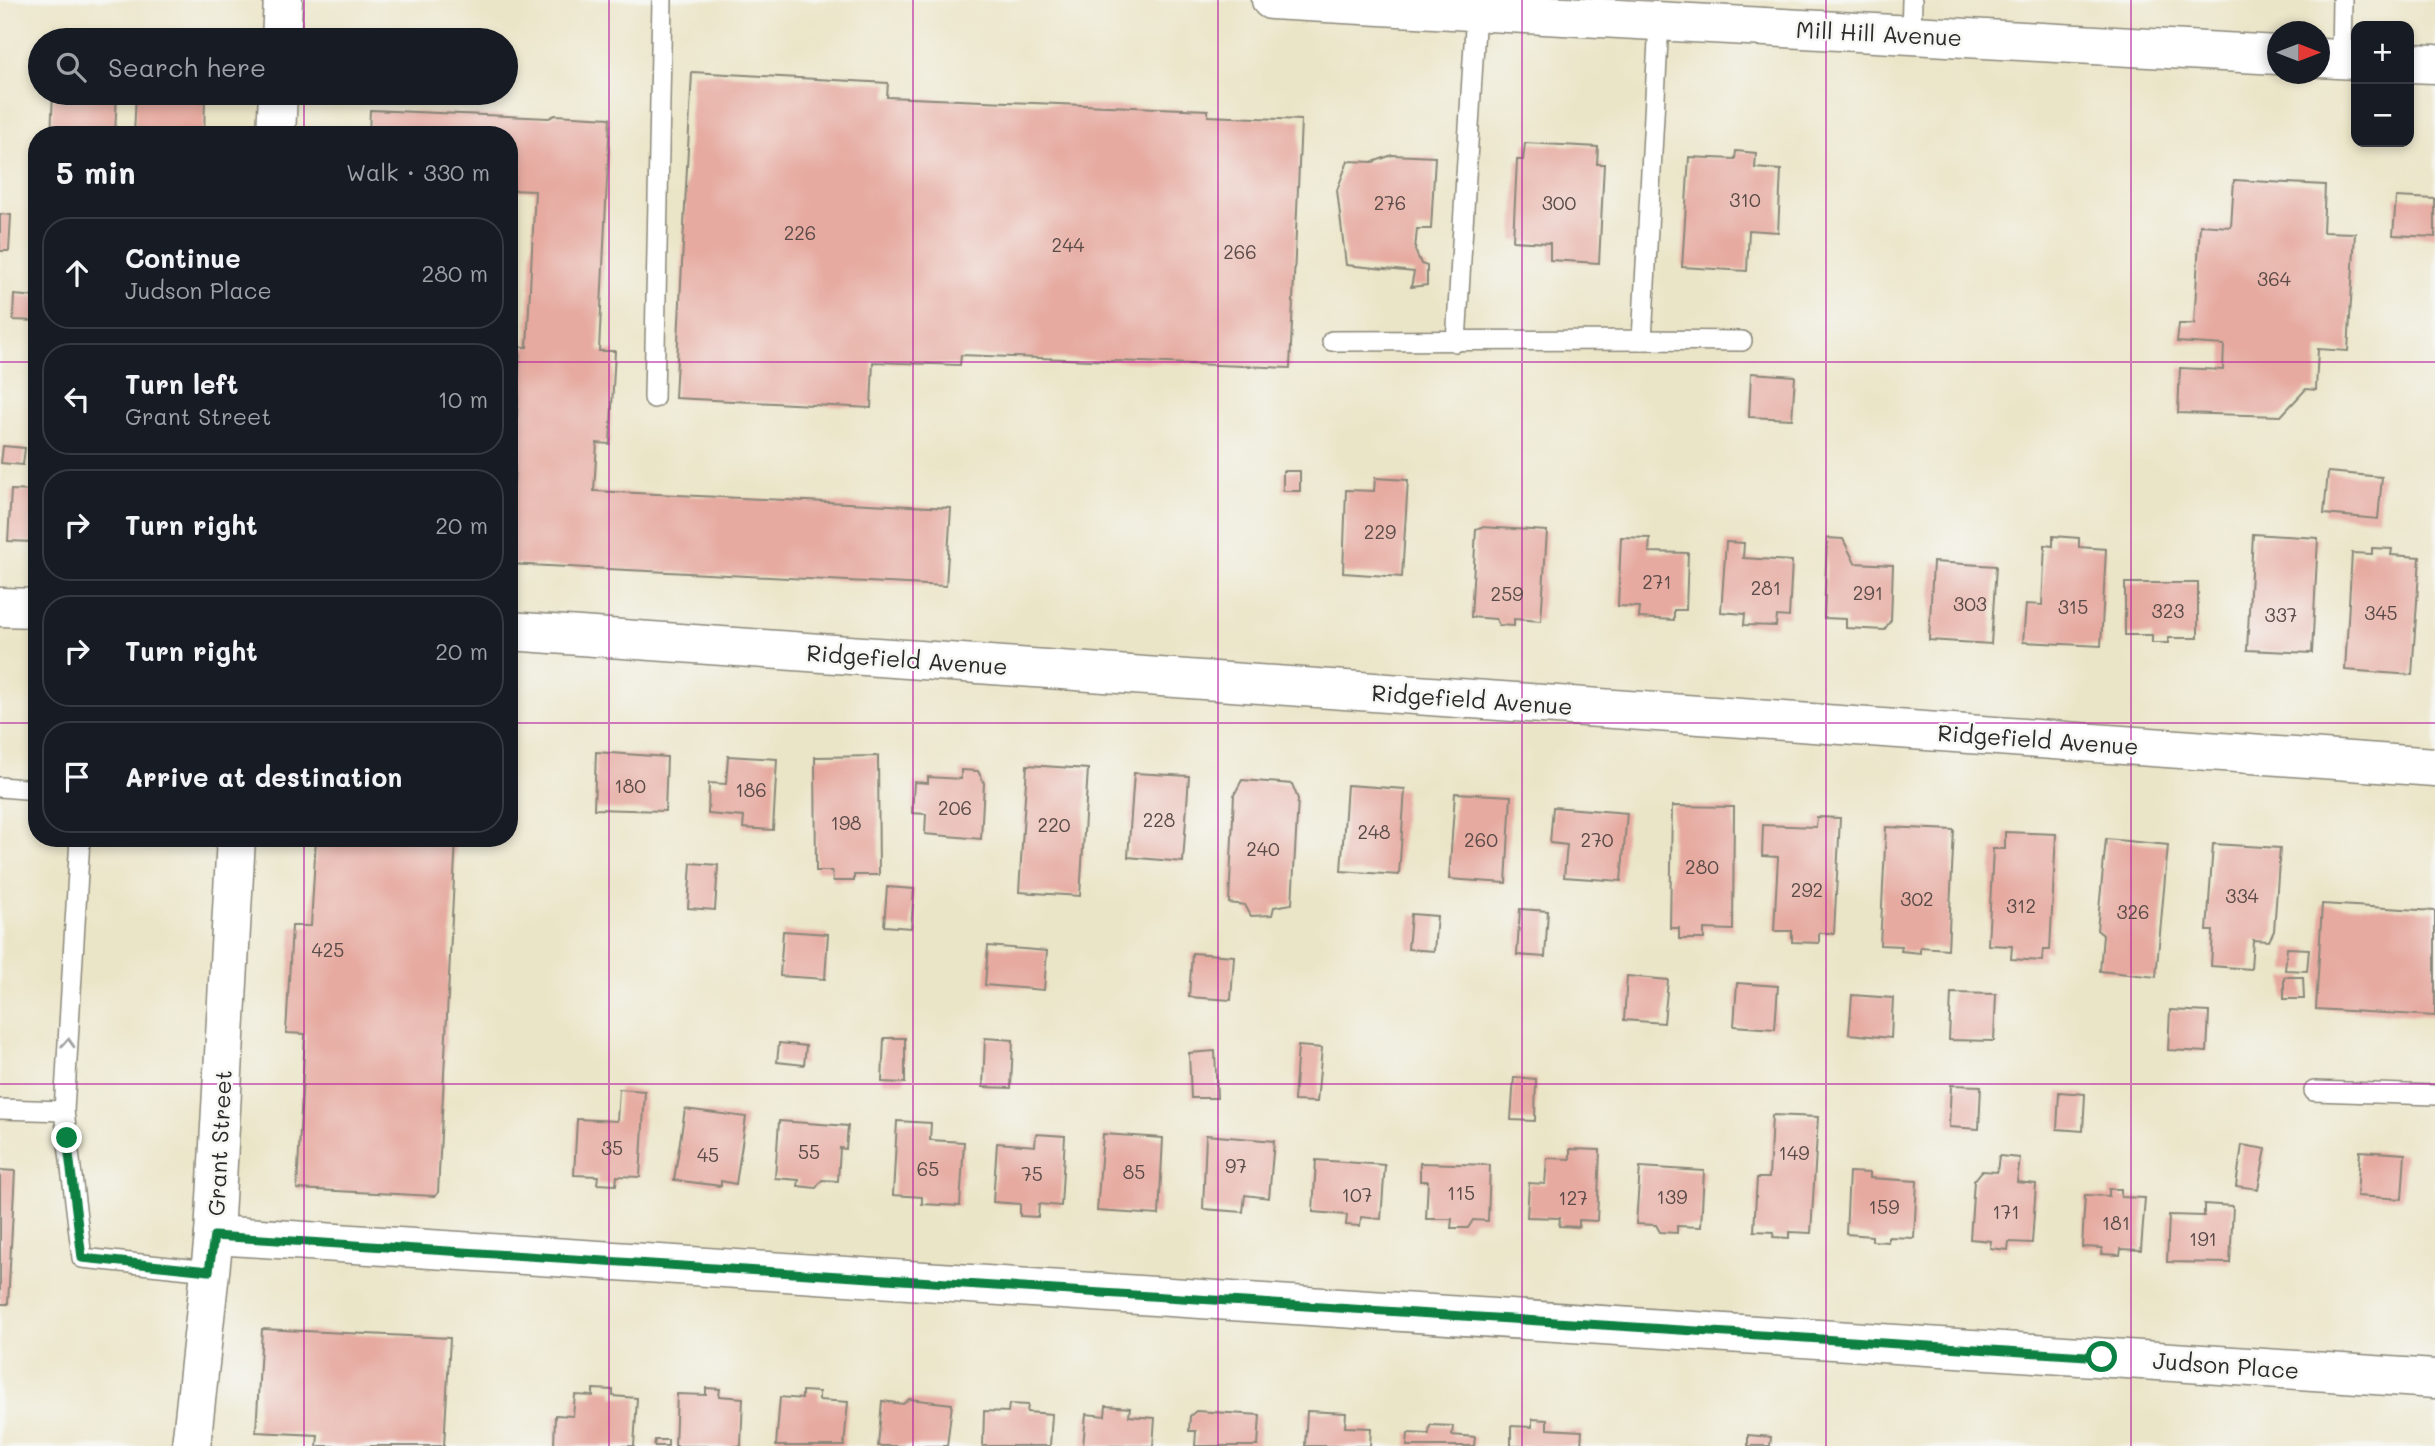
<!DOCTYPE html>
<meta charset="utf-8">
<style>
body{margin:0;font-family:Mali,sans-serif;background:#20242c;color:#f1f3f6}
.controls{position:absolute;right:21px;top:21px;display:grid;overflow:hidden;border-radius:14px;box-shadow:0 4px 10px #0003}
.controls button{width:63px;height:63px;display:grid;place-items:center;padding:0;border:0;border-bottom:2px solid #363941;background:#171b24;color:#f1f3f6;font:35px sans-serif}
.compass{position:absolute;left:2267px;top:21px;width:63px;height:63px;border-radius:50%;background:#171b24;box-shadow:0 4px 10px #0003;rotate:90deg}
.stop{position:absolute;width:21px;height:21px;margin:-16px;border:5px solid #0b8043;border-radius:50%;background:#fff}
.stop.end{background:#0b8043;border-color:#fff;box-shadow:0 2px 7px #0008}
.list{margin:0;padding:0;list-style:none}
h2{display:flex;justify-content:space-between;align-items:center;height:91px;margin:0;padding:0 28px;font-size:30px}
h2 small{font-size:23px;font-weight:400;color:#9ea1a6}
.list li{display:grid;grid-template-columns:46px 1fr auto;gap:21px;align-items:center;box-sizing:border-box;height:112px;margin:0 14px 14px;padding:0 14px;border:2px solid #363941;border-radius:28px}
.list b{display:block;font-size:26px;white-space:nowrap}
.list p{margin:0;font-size:23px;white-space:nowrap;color:#9ea1a6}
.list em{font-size:23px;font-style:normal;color:#9ea1a6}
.icon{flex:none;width:38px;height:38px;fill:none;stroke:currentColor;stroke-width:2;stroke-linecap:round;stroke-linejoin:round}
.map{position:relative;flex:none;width:2435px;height:1446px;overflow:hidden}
.search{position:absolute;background:#171b24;box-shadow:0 4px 10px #0003;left:28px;top:28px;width:490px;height:77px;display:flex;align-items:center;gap:18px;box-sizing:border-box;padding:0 24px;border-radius:38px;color:#9ea1a6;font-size:26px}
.panel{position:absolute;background:#171b24;box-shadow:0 4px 10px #0003;left:28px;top:126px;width:490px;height:721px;border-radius:28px}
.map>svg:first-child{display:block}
.building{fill:#e6aaa0}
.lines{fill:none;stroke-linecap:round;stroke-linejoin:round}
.service-casing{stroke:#8b887a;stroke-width:22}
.minor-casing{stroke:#8b887a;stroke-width:41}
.service{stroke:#fff;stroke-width:19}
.minor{stroke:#fff;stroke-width:38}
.oneway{stroke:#a0a0a0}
.route{stroke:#0b8043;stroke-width:9}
.grid{fill:none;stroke:#b5179e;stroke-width:2;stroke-opacity:0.55}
.labels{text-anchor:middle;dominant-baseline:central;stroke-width:5;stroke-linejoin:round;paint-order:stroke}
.number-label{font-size:19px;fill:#5a4b48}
.street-label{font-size:23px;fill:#2b2b2b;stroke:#f6f6f2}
</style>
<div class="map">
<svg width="2435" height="1446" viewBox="0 0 2435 1446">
<rect width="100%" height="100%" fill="#f6f6f2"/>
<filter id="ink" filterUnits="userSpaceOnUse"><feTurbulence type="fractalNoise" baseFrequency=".0143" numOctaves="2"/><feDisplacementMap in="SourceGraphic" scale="14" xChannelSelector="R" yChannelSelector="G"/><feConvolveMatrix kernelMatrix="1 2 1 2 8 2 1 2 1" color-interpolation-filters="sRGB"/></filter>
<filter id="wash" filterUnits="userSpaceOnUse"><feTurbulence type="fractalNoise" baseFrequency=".00686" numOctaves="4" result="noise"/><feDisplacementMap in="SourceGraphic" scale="28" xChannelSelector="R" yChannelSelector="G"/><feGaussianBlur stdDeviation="1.57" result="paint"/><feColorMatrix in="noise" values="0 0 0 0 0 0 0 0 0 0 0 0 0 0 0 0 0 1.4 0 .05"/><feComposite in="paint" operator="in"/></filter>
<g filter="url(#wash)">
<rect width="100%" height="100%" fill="#ebe5c8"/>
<g id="blocks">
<!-- building -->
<g class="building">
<path d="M55,29l65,3 -1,8h-64z"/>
<path d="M692,72l196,11 -1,14 321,13v6l93,4 -11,248 -329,-13 -1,10 -87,-3 -2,46 -196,-10z"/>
<path d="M53,93h64l-2,42h-64z"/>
<path d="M136,93h83v6l-14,-1 -1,37h-70z"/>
<path d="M370,110l179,8 6,-3 55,3 -11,233h16l-5,93 -13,-1 -3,48 357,17 -5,78 -437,-22v-82h5l6,-135h7l8,-156 -26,-1v-55h-140z"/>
<path d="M1525,143l73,4 -1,17h7l-5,99 -49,-3v-17l-37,-2 4,-81h6z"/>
<path d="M1736,151l20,2 -1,15 26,2 -3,62 -29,-2 -2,41 -65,-4 7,-110 46,2z"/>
<path d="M1392,155l43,2 -4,72h-14l-2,21 6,14 6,2v19l-16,2 3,-15 -68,-7 -9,-75 11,-29 25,1z"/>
<path d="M2234,180l91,5 -2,47 32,1 -7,118 -30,-2 -2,41 -10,-1 -25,27 -103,-3 2,-45 43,2 1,-25 -47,-3 2,-18h15l6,-99 31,2z"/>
<path d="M2396,197l39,2v38l-42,-2z"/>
<path d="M0,214l11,1 -2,36h-9z"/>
<path d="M14,295l23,2v24l-24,-1z"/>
<path d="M1751,373l44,3 -3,43 -43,-2z"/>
<path d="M3,446l22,2 -2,17 -22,-2z"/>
<rect x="1283" y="471" width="17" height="20"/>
<path d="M2328,472l54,5 -4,42 -54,-5z"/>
<path d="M1375,478l33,2 -6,97 -59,-4 3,-83 28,1z"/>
<path d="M11,490l26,1v58l-5,-1 1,-6 -25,-1z"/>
<path d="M1481,527l66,4 -6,90 -27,-2v7l-15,-1 -3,-6 -25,-2 5,-88z"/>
<path d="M2253,534l65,4 -6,115 -65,-3z"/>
<path d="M2053,536l26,2v9l27,2 -5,97 -78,-4 3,-38 16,1 3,-60 8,1z"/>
<path d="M1621,537l29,1 -1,14 39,1 -2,57h-12v10l-35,-2 1,-11 -22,-1z"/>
<path d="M1827,538l16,1 12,24 38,2 -2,55 -7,10 -38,-2v-9l-22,-1z"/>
<path d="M1726,542l18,1 -1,15 49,3 -3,56 -12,-1 -1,10 -32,-1 1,-11 -24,-2z"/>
<path d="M2372,548l20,1 -1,6 29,2 -8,118 -67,-5 7,-117 20,1z"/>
<path d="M1933,562l63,4 -5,78 -62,-4z"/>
<path d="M2125,583h73v55h-30v5h-16v-8h-27z"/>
<path d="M596,752l71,5 -2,54 -71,-2z"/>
<path d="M728,756l49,3 -4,71 -30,-2 1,-11 -36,-3 1,-31 17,1z"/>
<path d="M878,756l1,119h-25v6h-21l-1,-10h-16l-1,-114z"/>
<path d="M1027,765l61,4 -8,127 -61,-4z"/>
<path d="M961,770l17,1 6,12 -3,56 -56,-5 1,-20 -14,-1 2,-31 14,1v-6l33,2z"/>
<path d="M1134,773l55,3 -6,86 -55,-5z"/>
<path d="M1242,780l50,4 6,15 -6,105 -18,3 -2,8 -21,1 -6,-11 -16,-2 5,-108z"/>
<path d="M1347,785l58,4 -6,86 -58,-4z"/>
<path d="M1455,793l56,3 -5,87 -57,-4z"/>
<path d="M1672,806l62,1 -1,123 -29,-1v10h-25v-11h-9z"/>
<path d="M1553,807l74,6 -6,68 -57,-4 3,-32 -17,-2z"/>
<path d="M1817,817l23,1 -6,115h-15v10l-27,-1v-11h-18l4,-74 -16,-1 1,-31 53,2z"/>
<path d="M1886,827l68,3 -6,119 -28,-2v6l-19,-2 1,-5 -22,-1z"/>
<path d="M2005,832l51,2 -6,116h-7l-1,11 -31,-2 1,-13 -24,-1 5,-96h12z"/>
<path d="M316,838h140l-18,355 -3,3 -138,-7 8,-155 -19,-1 6,-107h19z"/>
<path d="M2106,839l62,6 -12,132 -56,-6 3,-36 -6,-5z"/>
<path d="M2213,844l67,4 -6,83 -5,10 -16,-1 -2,29 -40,-3 2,-35h-6z"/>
<path d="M691,863l27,2 -3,45 -27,-2z"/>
<path d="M887,887l27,2 -3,39 -27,-2z"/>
<path d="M2322,904l113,7v105l-119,-7z"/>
<path d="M1520,909l28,2 -3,46 -28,-2z"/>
<path d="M1411,914l26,2 -3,35 -26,-2z"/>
<path d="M783,931l45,3 -3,45 -45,-3z"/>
<path d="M988,946l59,5 -3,39 -59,-5z"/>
<path d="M2287,948l22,1 -2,22 -22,-1z"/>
<path d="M1192,953l42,3 -3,44 -42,-3z"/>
<path d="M1627,976l41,4 -4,43 -40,-3z"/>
<path d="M2284,977h19l1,22h-20z"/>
<path d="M1737,983l41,3 -3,43 -41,-3z"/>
<path d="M1951,993l45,1 -2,47 -45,-1z"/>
<path d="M1852,995l41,3 -2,40 -42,-4z"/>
<path d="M2170,1010l39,2 -2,40 -39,-2z"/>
<path d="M884,1038h21v45l-23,-1z"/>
<path d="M985,1038l28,2 -2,48 -28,-1z"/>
<path d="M779,1043l27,3 -2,19 -27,-3z"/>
<path d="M1298,1046l24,2 -5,54 -23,-1z"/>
<path d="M1215,1051l2,47h-26l-2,-45z"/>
<path d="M1514,1077l22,2 -1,42 -24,-1z"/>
<path d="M1951,1085l30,1 -2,43 -30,-2z"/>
<path d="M619,1089l26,2 -5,86 -23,-1 -1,9 -19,-1 1,-8 -24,-1 3,-56 40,2z"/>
<path d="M2059,1092l26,2 -2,37 -26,-2z"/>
<path d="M685,1109l61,8 -10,67 -15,-3v5l-47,-6z"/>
<path d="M1772,1115l46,2 -7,116 -22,-1v6l-16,-1 1,-5 -20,-1 3,-53h12z"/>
<path d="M779,1121l69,5 -2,23 -6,-1 -2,33 -16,-1 -6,8 -18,-2 1,-6 -24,-2z"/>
<path d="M897,1121l34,2 -1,17 34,2 -4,64 -38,-2v-7l-29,-2z"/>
<path d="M1036,1134l29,2 -4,70 -22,-2 -1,13 -18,-1v-12l-27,-2 4,-59 38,3z"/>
<path d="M1103,1134l60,4 -4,77 -62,-4z"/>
<path d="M1206,1135l68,6 -5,57 -24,-3 -2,17 -40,-3z"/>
<path d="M2242,1145l24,4 -8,40 -22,-3z"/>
<path d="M1570,1149l30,1 -3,71 -18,-1v7l-20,-1 1,-8 -33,-1 2,-34 16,1 2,-26 23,1z"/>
<path d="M2360,1151l45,3 -3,45 -45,-3z"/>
<path d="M1999,1156l21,2 -3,24 19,2 -4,59 -23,-1 -1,8 -18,-2 1,-7 -21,-2 4,-58 8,-10 15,1z"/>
<path d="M1316,1160l69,5 -4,54 -20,-2 -1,9 -14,-1 1,-10 -34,-3z"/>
<path d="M1420,1163l70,2 -2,56 -15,-1 -5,8h-17l1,-9h-26l2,-38h-8z"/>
<path d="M1640,1167l64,4 -3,56 -24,-1v7l-17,-1 -4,-7 -20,-1z"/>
<path d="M0,1170l15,1 -7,133h-8z"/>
<path d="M1849,1172l21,1v5l47,3 -3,57 -26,-1v5l-16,-1v-5l-26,-2z"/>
<path d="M2109,1189h12v8l24,1 -4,52 -20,-1 -1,6 -19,-1 1,-6 -20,-1 3,-52 24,1z"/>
<path d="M2204,1204l29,2 -3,57 -63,-1 2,-47 35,1z"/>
<path d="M262,1329l188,9 -6,108h-127l1,-11 -62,-3z"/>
<path d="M706,1388l14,1 -1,7 24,2 -2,48h-66l2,-52 29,1z"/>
<path d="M593,1389l20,1v6l24,2 -3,48h-80l1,-31 18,1 2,-21 18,1z"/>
<path d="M802,1391l17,1v8l29,2 -4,44h-68l4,-49 22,2z"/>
<path d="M909,1399l43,5 -5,42h-69l4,-45 21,3z"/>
<path d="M1009,1404l19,1 -1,7 25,2 -2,32h-67l1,-35 24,1z"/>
<path d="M1106,1406l24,2 -1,8 26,2 -2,28h-70l3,-32 19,2z"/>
<path d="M1196,1411l64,4 -2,31h-63l1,-15h-7l1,-15z"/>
<path d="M1307,1411l39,2 -1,14 26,1 -1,18h-65z"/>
<path d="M1532,1419l15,1v9l35,2 -1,15h-70v-20l21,1z"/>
<path d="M1430,1425l23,1 -1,9 23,2 -1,9h-67l1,-13 21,1z"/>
<path d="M1748,1435l23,2 -1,9h-22z"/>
<path d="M655,1440h13v6h-14z"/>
</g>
</g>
</g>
<g filter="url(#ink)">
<use href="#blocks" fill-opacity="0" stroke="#8b887a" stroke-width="2"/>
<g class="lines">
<defs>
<g id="service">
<path d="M1911,35l1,-35"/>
<path d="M2341,59l1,-59"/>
<path d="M1642,340l100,1"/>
<path d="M1332,341l310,-1 17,-318"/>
<path d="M1456,342l20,-331"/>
<path d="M654,398l8,-398"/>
<path d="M0,787l37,3"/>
<path d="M80,838l-16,273 18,147 127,13"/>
<path d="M2314,1091l121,4"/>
<path d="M0,1109l64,2"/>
</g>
<g id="minor">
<path d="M1271,0l1007,55"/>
<path d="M281,40l2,-40"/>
<path d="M2320,58l36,2"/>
<path d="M2409,63l26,1"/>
<path d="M276,135l2,-42"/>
<path d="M0,607l37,1"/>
<path d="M509,631l1926,136"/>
<path d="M214,1235l2221,144"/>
<path d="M191,1446l23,-211 22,-397"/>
</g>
</defs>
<!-- service casing -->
<use href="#service" class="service-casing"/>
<!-- minor casing -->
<use href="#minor" class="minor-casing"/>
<!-- service -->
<use href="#service" class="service"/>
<!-- minor -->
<use href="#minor" class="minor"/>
</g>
<!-- one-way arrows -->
<defs><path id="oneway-chevron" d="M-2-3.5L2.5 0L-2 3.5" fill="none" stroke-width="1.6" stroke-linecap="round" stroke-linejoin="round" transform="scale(1.75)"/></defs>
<use class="oneway" href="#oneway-chevron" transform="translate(68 1043) rotate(-87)"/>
</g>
<g class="lines" filter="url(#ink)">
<!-- route -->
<path class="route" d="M67,1138l15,120 127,13 5,-35 1888,121"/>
</g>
<!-- grid -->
<path class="grid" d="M304,0v40M609,0v1446M913,0v1446M1218,0v1446M1522,0v1446M1826,0v1446M2131,0v1446M304,93v42M0,362h37M509,362h1926M0,723h37M509,723h1926M304,838v608M0,1084h2435"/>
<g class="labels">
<!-- number labels -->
<g class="number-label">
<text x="1745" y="199">310</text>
<text x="1390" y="202">276</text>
<text x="1559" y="202">300</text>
<text x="800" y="232">226</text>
<text x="1068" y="244">244</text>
<text x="1240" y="251">266</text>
<text x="2274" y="278">364</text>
<text x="1380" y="531">229</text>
<text x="1657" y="581">271</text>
<text x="1766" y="587">281</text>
<text x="1868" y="592">291</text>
<text x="1507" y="593">259</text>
<text x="1970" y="603">303</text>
<text x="2073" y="606">315</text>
<text x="2168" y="610">323</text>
<text x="2381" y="612">345</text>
<text x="2281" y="614">337</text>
<text x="630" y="785">180</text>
<text x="751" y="789">186</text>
<text x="955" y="807">206</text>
<text x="1159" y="819">228</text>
<text x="846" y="822">198</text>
<text x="1054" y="824">220</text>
<text x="1374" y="831">248</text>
<text x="1481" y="839">260</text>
<text x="1597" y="839">270</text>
<text x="1263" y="848">240</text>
<text x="1702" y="866">280</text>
<text x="1807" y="889">292</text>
<text x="2242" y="895">334</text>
<text x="1917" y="898">302</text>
<text x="2021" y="905">312</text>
<text x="2133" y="911">326</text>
<text x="328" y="949">425</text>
<text x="612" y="1147">35</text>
<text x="809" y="1151">55</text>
<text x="1794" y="1152">149</text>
<text x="708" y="1154">45</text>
<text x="1236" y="1165">97</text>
<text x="928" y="1168">65</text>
<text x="1134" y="1171">85</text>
<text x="1032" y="1173">75</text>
<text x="1461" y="1192">115</text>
<text x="1357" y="1194">107</text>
<text x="1672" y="1196">139</text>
<text x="1573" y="1197">127</text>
<text x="1884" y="1206">159</text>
<text x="2006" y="1211">171</text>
<text x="2116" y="1222">181</text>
<text x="2203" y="1238">191</text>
</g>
<!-- street labels -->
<g class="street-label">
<text transform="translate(1879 33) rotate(3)">Mill Hill Avenue</text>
<text transform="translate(907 659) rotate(4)">Ridgefield Avenue</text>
<text transform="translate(1472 699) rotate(4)">Ridgefield Avenue</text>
<text transform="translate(2038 739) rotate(4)">Ridgefield Avenue</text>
<text transform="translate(219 1143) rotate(-87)">Grant Street</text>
<text transform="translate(2226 1365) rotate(4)">Judson Place</text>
</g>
</g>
</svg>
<div class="controls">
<button>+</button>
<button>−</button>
</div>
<svg class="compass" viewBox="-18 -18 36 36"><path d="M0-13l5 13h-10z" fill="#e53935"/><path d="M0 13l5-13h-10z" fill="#9ea1a6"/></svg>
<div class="stop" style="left:2102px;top:1357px"></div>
<div class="stop end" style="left:67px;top:1138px"></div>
<div class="search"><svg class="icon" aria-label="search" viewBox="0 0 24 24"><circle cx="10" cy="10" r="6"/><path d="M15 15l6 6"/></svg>Search here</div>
<section class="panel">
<h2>5 min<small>Walk · 330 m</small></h2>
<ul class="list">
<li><svg class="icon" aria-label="ahead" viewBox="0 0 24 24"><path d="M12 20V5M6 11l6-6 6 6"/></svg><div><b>Continue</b><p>Judson Place</p></div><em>280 m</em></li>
<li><svg class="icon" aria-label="left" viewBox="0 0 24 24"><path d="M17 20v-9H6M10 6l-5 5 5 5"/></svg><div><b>Turn left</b><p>Grant Street</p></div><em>10 m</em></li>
<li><svg class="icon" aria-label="right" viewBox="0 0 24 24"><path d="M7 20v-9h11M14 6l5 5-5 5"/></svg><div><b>Turn right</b></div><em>20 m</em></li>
<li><svg class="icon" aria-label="right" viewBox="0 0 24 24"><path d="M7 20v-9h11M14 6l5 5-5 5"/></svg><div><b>Turn right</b></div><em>20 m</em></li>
<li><svg class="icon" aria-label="arrive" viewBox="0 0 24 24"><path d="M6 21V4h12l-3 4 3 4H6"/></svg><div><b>Arrive at destination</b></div></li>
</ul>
</section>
</div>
